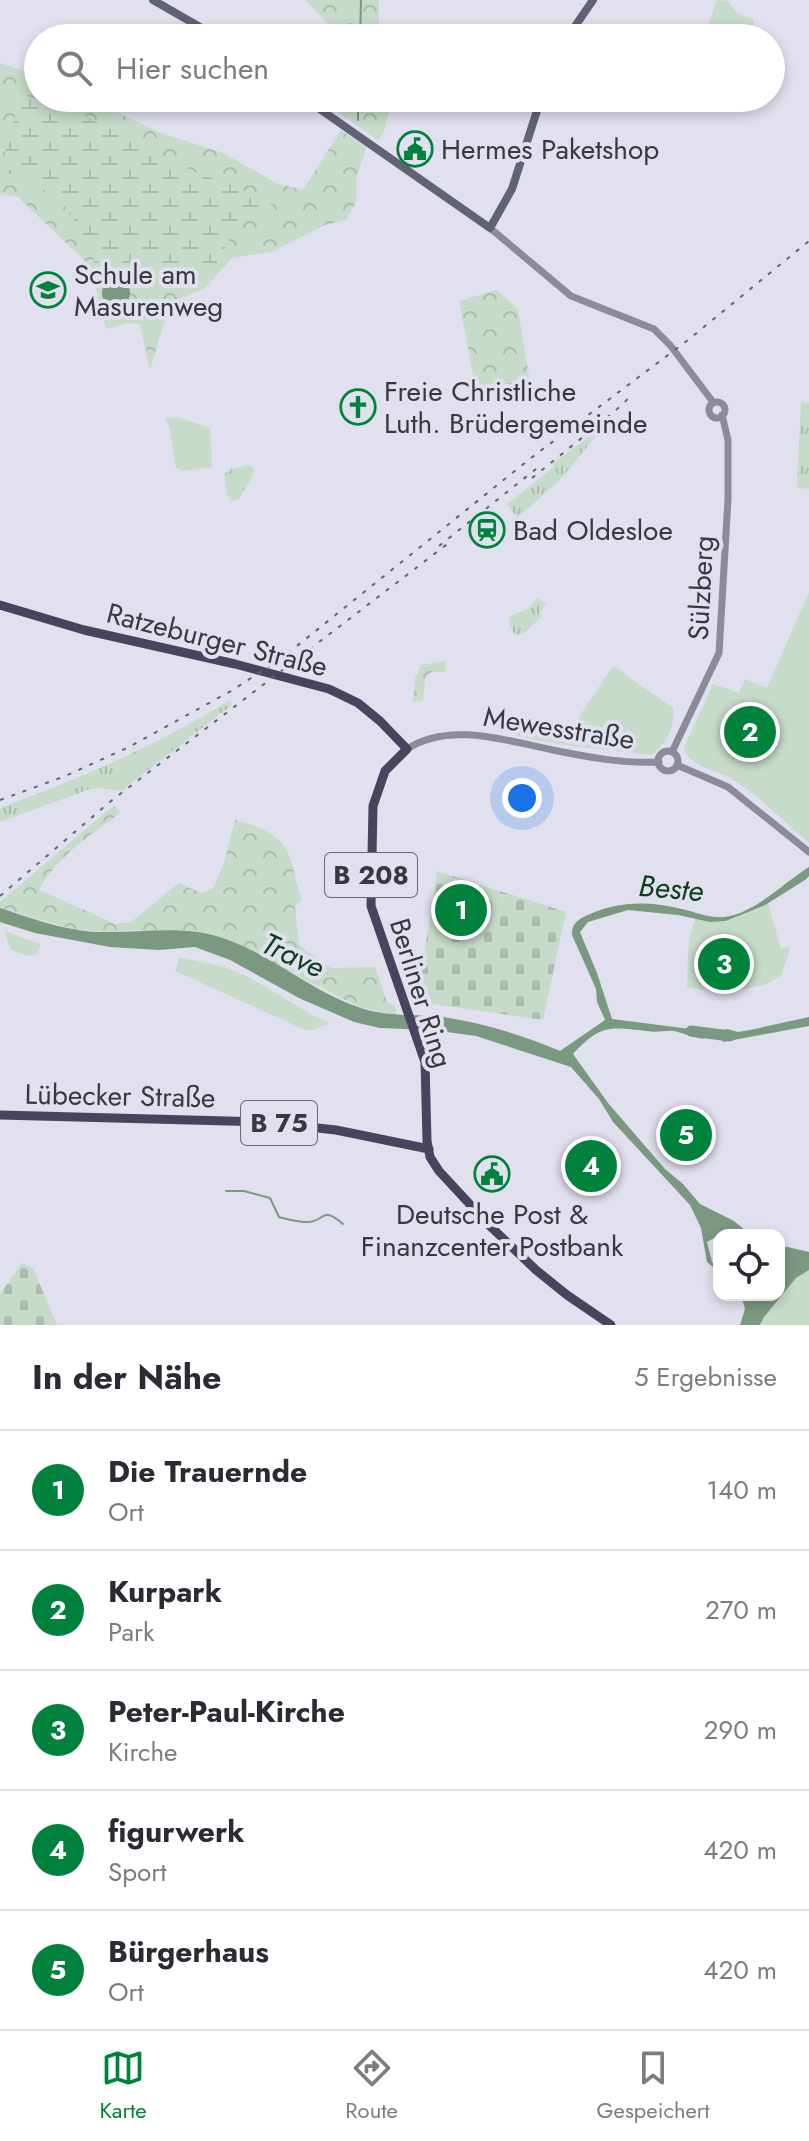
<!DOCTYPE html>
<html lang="de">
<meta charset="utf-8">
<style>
body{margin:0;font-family:Jost,sans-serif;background:#f7f7f7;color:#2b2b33}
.controls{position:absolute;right:24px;bottom:24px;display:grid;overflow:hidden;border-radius:16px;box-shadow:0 4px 12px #0003}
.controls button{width:72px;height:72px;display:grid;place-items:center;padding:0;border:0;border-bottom:2px solid #e1e1e2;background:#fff;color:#2b2b33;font:40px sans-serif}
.you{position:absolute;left:522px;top:798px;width:28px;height:28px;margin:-20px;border:6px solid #fff;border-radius:50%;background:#1a73e8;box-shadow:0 0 0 12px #1a73e833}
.badge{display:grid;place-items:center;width:52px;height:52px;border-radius:50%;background:#00823d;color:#fff;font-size:26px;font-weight:700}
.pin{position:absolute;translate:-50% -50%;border:4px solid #fff;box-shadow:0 2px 8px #0006}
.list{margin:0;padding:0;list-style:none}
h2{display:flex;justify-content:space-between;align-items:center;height:104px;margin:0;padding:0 32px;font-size:34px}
h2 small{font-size:26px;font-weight:400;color:#7c7c81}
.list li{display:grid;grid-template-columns:52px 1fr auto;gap:24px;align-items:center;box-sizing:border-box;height:120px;padding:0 32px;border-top:2px solid #e1e1e2}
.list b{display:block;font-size:30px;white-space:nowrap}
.list p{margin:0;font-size:26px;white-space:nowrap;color:#7c7c81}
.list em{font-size:26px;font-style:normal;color:#7c7c81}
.icon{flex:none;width:44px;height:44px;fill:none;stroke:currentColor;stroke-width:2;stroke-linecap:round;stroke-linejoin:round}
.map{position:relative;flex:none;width:809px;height:1325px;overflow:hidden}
.search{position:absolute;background:#fff;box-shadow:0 4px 12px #0003;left:24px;right:24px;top:24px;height:88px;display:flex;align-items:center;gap:20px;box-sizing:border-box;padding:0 28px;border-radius:44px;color:#7c7c81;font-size:30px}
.sheet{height:704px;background:#fff}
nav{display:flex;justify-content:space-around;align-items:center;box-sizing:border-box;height:112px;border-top:2px solid #e1e1e2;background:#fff;font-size:22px;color:#7c7c81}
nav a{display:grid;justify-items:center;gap:4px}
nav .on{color:#00823d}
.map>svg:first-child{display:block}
.grass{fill:url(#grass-tufts)}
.forest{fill:url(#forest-crowns)}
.wetland{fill:url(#wetland-marsh)}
.cemetery{fill:url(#cemetery-stones)}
.park{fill:#c6dbca}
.water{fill:#7b9881}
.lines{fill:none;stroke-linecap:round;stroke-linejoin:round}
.stream{stroke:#7b9881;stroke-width:2}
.river{stroke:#7b9881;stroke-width:11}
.tertiary{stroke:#8b8b99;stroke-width:7}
.secondary{stroke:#626276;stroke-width:8}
.primary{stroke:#46455d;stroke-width:9}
.rail{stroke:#65656c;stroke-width:2;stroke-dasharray:4 8;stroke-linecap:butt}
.labels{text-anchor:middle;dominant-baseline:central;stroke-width:8;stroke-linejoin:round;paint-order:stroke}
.shield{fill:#e0e0ee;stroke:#6a6a72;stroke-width:2}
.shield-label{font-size:26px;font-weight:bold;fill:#38383d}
.poi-label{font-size:28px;fill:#38383d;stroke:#e0e0ee;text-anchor:start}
.street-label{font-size:28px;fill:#38383d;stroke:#e0e0ee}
.water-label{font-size:30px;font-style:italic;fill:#0c3e1e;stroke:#e0e0ee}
</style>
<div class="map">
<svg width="809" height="1325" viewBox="0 0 809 1325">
<defs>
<pattern id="grass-tufts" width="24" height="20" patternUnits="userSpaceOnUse" patternTransform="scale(2)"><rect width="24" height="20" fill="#c6dbca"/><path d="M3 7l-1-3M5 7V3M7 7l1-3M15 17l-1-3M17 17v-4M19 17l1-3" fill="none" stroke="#abbdae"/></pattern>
<pattern id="forest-crowns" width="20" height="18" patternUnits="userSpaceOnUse" patternTransform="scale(2)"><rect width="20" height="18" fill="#c6dbca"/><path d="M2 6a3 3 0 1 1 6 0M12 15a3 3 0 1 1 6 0" fill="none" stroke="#abbdae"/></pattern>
<pattern id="wetland-marsh" width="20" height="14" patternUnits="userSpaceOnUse" patternTransform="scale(2)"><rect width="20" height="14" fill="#c6dbca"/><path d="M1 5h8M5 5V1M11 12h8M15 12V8" fill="none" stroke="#abbdae"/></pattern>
<pattern id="cemetery-stones" width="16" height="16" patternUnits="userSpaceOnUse" patternTransform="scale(2)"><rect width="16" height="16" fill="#c6dbca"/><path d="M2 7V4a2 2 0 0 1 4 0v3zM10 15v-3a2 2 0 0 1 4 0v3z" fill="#abbdae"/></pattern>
</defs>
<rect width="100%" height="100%" fill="#e0e0ee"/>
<!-- grass -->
<g class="grass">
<path d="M801,402l8,1v86l-12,-1z"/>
<path d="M605,425l-45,55 -43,38 -10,-14 47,-37 -2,-3z"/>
<path d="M248,465l6,4v4l-15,26 -7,2 -5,-6 -3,-21 7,-5z"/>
<path d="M537,597l9,7 -6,9 2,3 -19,18 -8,1 -6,-11 1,-8 18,-7z"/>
<path d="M230,700l2,5 -111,86 -20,-3 -11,1 -90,33v-14c79,-29 158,-63 230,-108z"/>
</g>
<!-- forest -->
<g class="forest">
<path d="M305,0h74v38h-54l7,-10z"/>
<path d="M0,63l38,13v22h49l74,35 62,20 55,31 25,6 38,-60 25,17 -10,33 1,21 -11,19 -21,5 -54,27 -39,6 -28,31 -27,11 -13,23 -14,47 -10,-46 -12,-1 -22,6 -13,-51 -7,-16 -68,-65 -18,-3z"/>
<path d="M318,98h74l-8,34 -6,8z"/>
<path d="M497,290l21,19 13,80 -53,11 -19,-99z"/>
<path d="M445,661l1,11h-15l-6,7 -2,22 -10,1 2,-23 6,-14z"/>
<path d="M114,805l6,8c-29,22 -64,44 -81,77l77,34 15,-2 48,-39 22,10 12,-5 11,-25 11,-43c17,4 42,13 51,29 8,14 9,35 16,50l-7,8 4,38 32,23 44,-1 12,35 8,4 2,9 -38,-8 -133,-68 -28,-7 -66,-2 -26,2 -33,-3 -73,-21v-6z"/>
</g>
<!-- wetland -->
<path class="wetland" d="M21,94l58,19 115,59 38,13 41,20 -8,11 -32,10c-5,22 -22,56 -50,49 -8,-1 -17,-9 -23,-12l-52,13 -14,-4v-21l-29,-45 -39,-30 -26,-3z"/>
<!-- cemetery -->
<g class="cemetery">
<path d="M437,871l129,41 -23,108 -126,-18z"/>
<path d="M22,1263l11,5 24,57h-57v-31z"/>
</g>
<!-- park -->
<g class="park">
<path d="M717,0l11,1 9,12 17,7 -3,18h-33l-3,-7 -8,-3z"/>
<path d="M177,417l33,11 2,39 -29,4 -7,-3 -7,-41 -4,-9z"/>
<path d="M809,592v251c-25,-21 -51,-49 -79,-65 -15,-8 -43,-13 -46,-30l29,-64 26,9 6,-14 22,9z"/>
<path d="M613,666l60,42c2,20 -6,33 -21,47l-88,-10 -47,-9 -1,-15 22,1 14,7 17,3z"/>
<path d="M768,903l13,46 10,-3 -10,30 -15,8 -38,9 -41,-6 2,-48 7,-23 30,6z"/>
<path d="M4,931l37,13 -4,10 -9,2 -17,-6z"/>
<path d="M179,958c19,3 38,6 56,13 33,14 61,38 95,52l-17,7h-8l-130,-59z"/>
<path d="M809,1270v55h-48l2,-8 33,-39z"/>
</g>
<!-- water -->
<g class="water">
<circle cx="116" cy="293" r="14"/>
<path d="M809,867v9l-4,4 -40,25 -39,16 -16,1 -32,-7 -50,-5 -40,12 -8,10 17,41 15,46 94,12 -3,8c-11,-2 -22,-7 -30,-8 -8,-1 -17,2 -26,0 -38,-4 -46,-7 -74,23l35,49 57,66 18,15 17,20 34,17 17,14h-32l-12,7 5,20 7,6v4l-12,-10 -6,-34 -11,-23 -77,-83 -14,-23 -28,-32 -95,-31 -44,-6 -52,-2 -26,-6 -55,-24 -69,-38 -35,-13 -36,3 -49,-3 -75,-14 -35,-11v-14c34,11 70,25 107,24 30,0 61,-4 91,0 59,9 105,56 160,75 27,10 57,7 85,10 41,6 79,18 117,34l45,-31 -8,-18 -1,-13 -24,-54c0,-13 7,-16 18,-21 29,-13 61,-13 92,-5 16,4 32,11 48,7 28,-6 56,-35 79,-49z"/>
<path d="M809,1017v9l-86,16 -2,-4 -5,-2 1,-4 10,-3 11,3 12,-2z"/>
<path d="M779,1245l30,7v18l-13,8 -32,39 -4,8h-20l5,-16 -4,-14h38z"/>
</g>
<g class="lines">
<!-- stream -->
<g class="stream">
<path d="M360,38l1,-38"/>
<path d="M358,120v-22"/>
<path d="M226,1191h18l26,7 9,19c8,2 18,5 27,5 20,1 14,-18 37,2"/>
</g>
<!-- river -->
<path class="river" d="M691,1031l39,5"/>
<!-- tertiary -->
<g class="tertiary">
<path d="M490,228l81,68 83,33 16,16 43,57"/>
<circle cx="717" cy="410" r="8"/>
<path d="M407,749c42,-28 101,-8 146,1 34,7 71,14 106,12"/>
<circle cx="668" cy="761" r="10"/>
<path d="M672,752l47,-99 9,-154v-59l-6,-25"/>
<path d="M677,765l51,22 81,65"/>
</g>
<!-- secondary -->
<g class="secondary">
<path d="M153,0l66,38"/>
<path d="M567,38l26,-38"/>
<path d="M304,98l186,130 22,-39 29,-91"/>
</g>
<!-- primary -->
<g class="primary">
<path d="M0,605l84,25 151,34 94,25 29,14 22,18 27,28 -22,22 -12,35 -2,100 54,156 2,79 3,16 9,14 51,55 46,44 31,25 44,30"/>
<path d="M0,1115l263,7 73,8 93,19"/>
</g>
<!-- rail -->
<g class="rail">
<path d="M532,478l82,-66 19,-18"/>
<path d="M439,546l97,-77"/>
<path d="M0,800l63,-23 66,-30 102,-56 51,-33 249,-200 157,-118 121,-99"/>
<path d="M0,896l111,-95 339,-259"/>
</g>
</g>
<!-- icons -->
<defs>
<symbol id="civic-ring" viewBox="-11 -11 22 22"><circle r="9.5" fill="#e0e0ee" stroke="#00823d" stroke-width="1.5"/><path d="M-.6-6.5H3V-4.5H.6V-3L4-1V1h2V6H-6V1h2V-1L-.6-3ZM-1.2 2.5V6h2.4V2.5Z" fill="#00823d"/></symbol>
<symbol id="school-ring" viewBox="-11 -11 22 22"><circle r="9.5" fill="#e0e0ee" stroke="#00823d" stroke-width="1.5"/><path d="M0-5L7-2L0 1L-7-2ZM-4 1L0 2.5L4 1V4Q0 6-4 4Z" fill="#00823d"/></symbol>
<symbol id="church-ring" viewBox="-11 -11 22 22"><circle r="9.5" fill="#e0e0ee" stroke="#00823d" stroke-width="1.5"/><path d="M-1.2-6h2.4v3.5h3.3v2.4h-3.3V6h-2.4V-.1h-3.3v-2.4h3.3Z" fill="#00823d"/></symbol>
<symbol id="station-ring" viewBox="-11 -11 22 22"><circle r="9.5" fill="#e0e0ee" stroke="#00823d" stroke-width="1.5"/><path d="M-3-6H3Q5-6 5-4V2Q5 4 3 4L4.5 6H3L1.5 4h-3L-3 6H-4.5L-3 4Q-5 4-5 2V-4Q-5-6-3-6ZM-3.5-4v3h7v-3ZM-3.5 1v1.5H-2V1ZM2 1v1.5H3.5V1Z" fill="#00823d"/></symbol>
</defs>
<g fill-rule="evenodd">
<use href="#civic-ring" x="395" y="129" width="40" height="40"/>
<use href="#school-ring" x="28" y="270" width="40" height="40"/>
<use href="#church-ring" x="338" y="387" width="40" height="40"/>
<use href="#station-ring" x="467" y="510" width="40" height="40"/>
<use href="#civic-ring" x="472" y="1154" width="40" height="40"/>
</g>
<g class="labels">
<!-- shield labels -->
<g class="shield">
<rect x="325" y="853" width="92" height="44" rx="6"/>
<rect x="241" y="1101" width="76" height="44" rx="6"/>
</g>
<g class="shield-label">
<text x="371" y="875">B 208</text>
<text x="279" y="1123">B 75</text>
</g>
<!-- poi labels -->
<g class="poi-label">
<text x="441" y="149">Hermes Paketshop</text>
<text x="74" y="274">Schule am<tspan x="74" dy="32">Masurenweg</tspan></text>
<text x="384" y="391">Freie Christliche<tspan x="384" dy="32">Luth. Brüdergemeinde</tspan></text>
<text x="513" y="530">Bad Oldesloe</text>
<text x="492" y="1214" text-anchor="middle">Deutsche Post &amp;<tspan x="492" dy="32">Finanzcenter Postbank</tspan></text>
</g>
<!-- street labels -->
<g class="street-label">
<text transform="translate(701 588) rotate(-87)">Sülzberg</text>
<text transform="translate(217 640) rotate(14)">Ratzeburger Straße</text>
<text transform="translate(559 728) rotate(9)">Mewesstraße</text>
<text transform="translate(421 993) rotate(73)">Berliner Ring</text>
<text transform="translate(120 1096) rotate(1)">Lübecker Straße</text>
</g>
<!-- water labels -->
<g class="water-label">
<text transform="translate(671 888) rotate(5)">Beste</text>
<text transform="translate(293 955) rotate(25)">Trave</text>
</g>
</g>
</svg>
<div class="controls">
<button><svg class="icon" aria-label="locate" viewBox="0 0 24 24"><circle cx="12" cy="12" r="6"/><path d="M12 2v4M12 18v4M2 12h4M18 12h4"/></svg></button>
</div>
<div class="you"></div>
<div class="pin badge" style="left:461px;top:910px">1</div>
<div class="pin badge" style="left:750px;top:732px">2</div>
<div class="pin badge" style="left:724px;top:964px">3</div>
<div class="pin badge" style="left:591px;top:1166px">4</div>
<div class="pin badge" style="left:686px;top:1135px">5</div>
<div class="search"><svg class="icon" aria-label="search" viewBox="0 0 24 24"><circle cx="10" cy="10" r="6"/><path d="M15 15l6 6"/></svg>Hier suchen</div>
</div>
<section class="sheet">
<h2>In der Nähe<small>5 Ergebnisse</small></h2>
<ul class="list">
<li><span class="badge">1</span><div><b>Die Trauernde</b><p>Ort</p></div><em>140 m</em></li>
<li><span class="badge">2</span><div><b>Kurpark</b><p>Park</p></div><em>270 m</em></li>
<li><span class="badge">3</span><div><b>Peter-Paul-Kirche</b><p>Kirche</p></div><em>290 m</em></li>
<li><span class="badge">4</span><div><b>figurwerk</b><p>Sport</p></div><em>420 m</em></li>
<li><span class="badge">5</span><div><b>Bürgerhaus</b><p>Ort</p></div><em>420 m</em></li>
</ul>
</section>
<nav>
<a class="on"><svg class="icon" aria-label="map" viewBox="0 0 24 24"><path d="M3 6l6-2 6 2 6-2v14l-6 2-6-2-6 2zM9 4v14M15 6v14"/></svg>Karte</a>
<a><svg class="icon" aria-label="directions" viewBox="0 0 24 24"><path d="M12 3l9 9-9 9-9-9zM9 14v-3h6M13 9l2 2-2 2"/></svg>Route</a>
<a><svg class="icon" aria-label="saved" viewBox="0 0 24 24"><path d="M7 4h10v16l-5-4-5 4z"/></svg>Gespeichert</a>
</nav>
